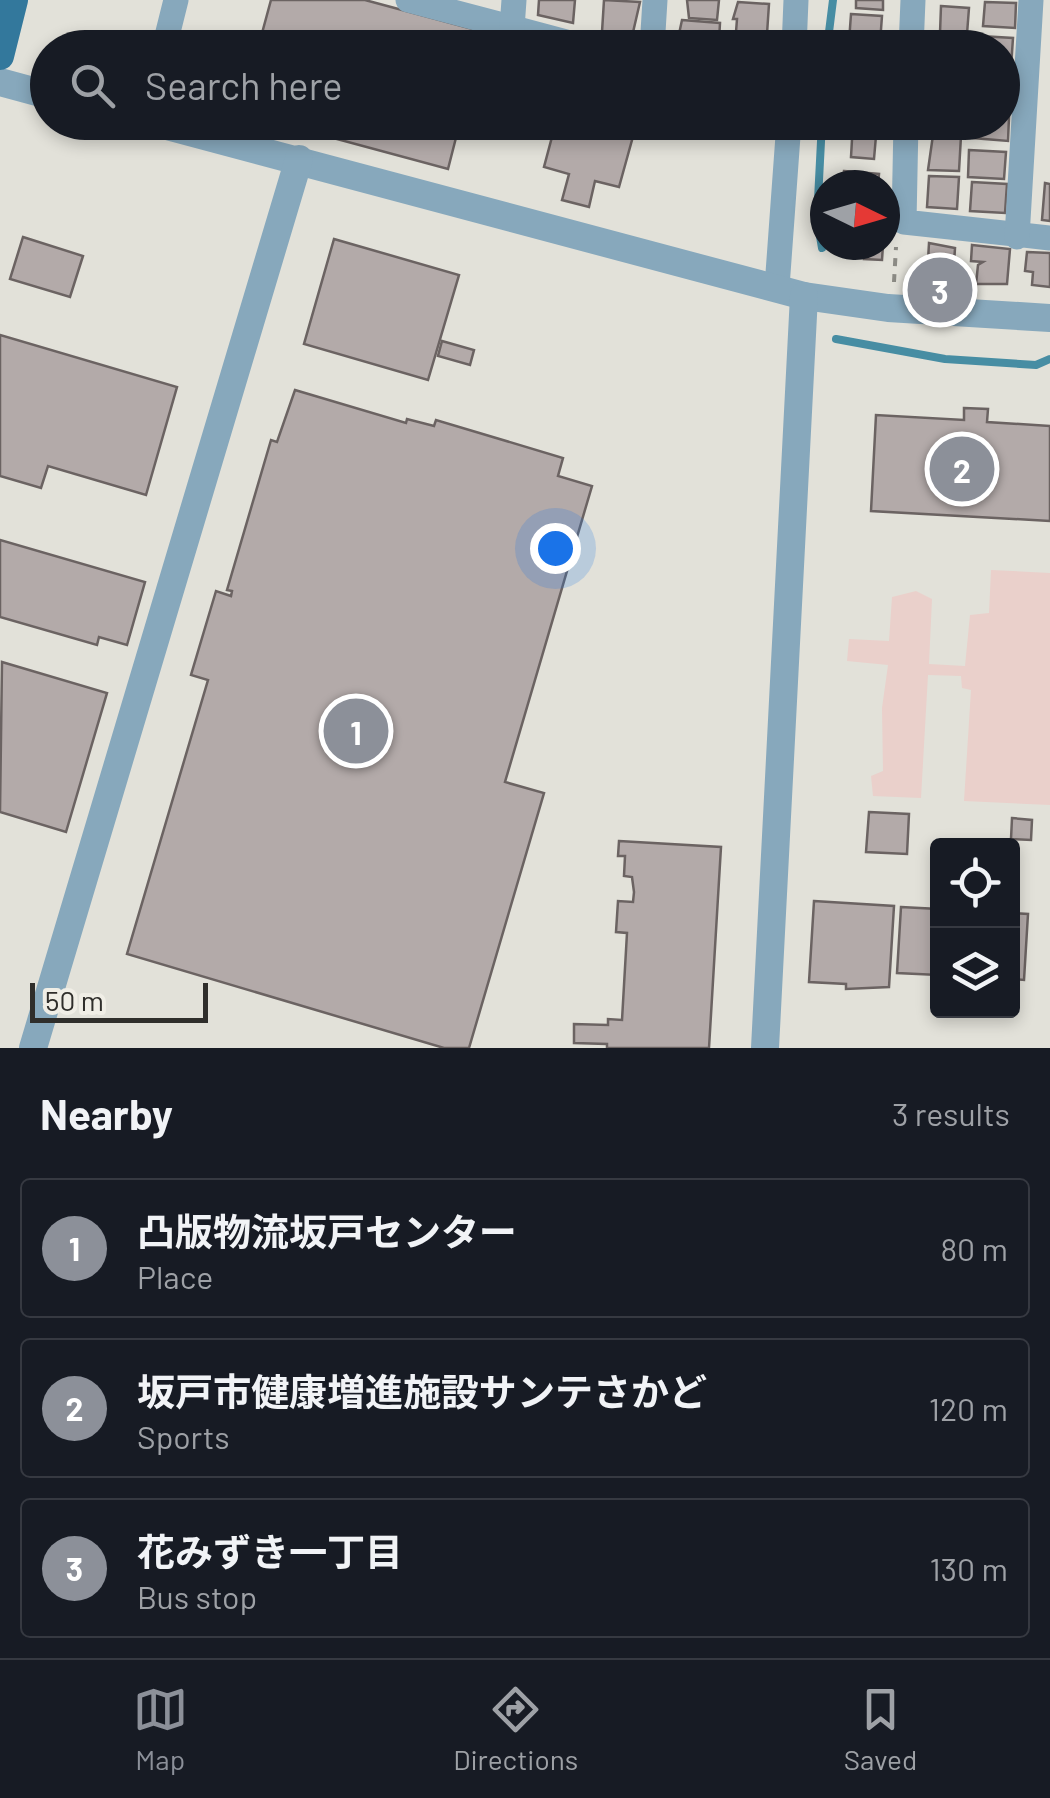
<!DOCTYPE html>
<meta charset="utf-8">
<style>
body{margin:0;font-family:Barlow,"Noto Sans JP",sans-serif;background:#20242c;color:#f1f3f6}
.controls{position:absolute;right:30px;bottom:30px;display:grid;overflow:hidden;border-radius:10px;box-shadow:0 5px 15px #0003}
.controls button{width:90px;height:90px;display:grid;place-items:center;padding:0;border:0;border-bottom:2px solid #363941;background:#171b24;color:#f1f3f6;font:50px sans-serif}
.compass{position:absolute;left:810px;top:170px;width:90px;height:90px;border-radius:50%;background:#171b24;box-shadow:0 5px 15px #0003;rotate:95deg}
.scale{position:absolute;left:30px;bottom:25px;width:178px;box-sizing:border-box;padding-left:10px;border:5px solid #2f2e2b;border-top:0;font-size:28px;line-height:35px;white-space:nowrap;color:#2f2e2b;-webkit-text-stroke:8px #f0eee6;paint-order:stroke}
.you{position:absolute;left:555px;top:548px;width:35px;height:35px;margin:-25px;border:8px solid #fff;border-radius:50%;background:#1a73e8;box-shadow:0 0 0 15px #1a73e833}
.badge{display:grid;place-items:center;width:65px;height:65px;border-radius:50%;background:#8c9099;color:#fff;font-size:32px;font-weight:700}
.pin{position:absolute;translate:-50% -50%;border:5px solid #fff;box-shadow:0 2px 10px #0006}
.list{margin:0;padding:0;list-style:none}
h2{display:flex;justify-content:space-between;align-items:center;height:130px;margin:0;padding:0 40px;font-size:42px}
h2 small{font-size:32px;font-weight:400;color:#9ea1a6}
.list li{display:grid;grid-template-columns:65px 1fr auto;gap:30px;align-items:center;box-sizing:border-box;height:140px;margin:0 20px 20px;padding:0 20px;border:2px solid #363941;border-radius:10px}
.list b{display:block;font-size:38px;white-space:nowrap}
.list p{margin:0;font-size:32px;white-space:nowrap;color:#9ea1a6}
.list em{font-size:32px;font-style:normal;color:#9ea1a6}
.icon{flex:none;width:55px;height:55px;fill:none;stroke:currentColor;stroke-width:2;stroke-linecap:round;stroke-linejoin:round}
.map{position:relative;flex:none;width:1050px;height:1048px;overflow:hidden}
.search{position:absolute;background:#171b24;box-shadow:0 5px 15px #0003;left:30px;right:30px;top:30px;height:110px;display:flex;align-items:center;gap:25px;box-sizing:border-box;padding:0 35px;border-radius:55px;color:#9ea1a6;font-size:38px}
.sheet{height:610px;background:#171b24}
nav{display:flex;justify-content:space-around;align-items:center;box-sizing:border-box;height:140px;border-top:2px solid #363941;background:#171b24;font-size:28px;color:#9ea1a6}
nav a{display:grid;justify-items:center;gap:5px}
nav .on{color:#8c9099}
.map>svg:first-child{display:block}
.industrial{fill:#ead0cb}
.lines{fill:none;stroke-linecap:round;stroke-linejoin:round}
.stream{stroke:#478da3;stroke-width:8}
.building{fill:#b3aaa9;stroke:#6b6362;stroke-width:2.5}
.path{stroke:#8b8a84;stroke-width:4;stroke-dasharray:8 8;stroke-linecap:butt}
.minor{stroke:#87a8bc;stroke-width:25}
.tertiary{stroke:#87a8bc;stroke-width:28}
.primary{stroke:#33789c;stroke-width:28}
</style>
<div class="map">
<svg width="1050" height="1048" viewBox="0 0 1050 1048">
<rect width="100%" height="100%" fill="#e2e1d9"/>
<!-- industrial -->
<path class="industrial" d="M991,570l59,3v232l-86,-4 7,-111 -9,-2 -1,-12 -33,-1 -7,123 -48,-2 -2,-20 12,-5 -1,-63 6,-43 -41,-4 2,-22 40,2 3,-44 24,-6 16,8 -3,65 36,2 5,-51 19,-2z"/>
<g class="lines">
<!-- stream -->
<g class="stream">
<path d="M827,48l6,-48"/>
<path d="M822,122l-5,97 5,29"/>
<path d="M836,339l109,20 91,6 14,-6"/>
</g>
</g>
<!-- building -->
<g class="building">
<path d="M271,0h94l119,32 -4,16h-222z"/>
<path d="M539,0h36l-2,23 -35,-8z"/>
<path d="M604,0l36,2 -9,39 -16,-1 -3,-7 -10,-1z"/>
<path d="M687,0h32l-2,20 -28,-2z"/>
<path d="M856,0h27v10l-27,-2z"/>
<path d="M738,2l31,2 -2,30 -31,-2 1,-13h-4z"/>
<path d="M985,2l31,1 -1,25 -32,-2z"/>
<path d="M941,6l28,2 -3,39 -16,-1 1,-12 -11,-1z"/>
<path d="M851,14l31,2 -2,27 -31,-1z"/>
<path d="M682,20l38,3 -1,18h-6v7h-37z"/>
<path d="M738,36l42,3 -1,9h-42z"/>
<path d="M980,36l33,2 -2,29h-9v-19h-23z"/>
<path d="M1002,116l7,1 -1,24 -35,-3 1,-16h28z"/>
<path d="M274,122h186l-12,47z"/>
<path d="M556,122h81l-18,65 -24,-6 -6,26 -27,-7 7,-26 -25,-7z"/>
<path d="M853,122h32l-1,14h-8l-2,23 -23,-2z"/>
<path d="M932,122h29v8l-24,-1z"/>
<path d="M933,135l28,1 -2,35 -31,-1z"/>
<path d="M969,150l37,2 -2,27 -36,-2z"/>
<path d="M844,171l35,3 -1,11h-35z"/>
<path d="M929,176l30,1 -2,32 -30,-2z"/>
<path d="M972,182l35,2 -2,29 -35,-2z"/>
<path d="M1045,183l5,1v37l-8,-1z"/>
<path d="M23,237l60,19 -13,41 -60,-18z"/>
<path d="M334,239l125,36 -31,105 -124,-36z"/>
<path d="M929,243l26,5 -2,32 -26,-2z"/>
<path d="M855,245h28l-1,15 -18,-1 1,-10z"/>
<path d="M972,245l38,4 -3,35h-31l2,-19 5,-3 -12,-1z"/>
<path d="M1027,252l23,1v34l-18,-2 1,-13 -8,-1z"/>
<path d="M0,335l177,52 -31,108 -98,-29 -7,22 -41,-12z"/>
<path d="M442,341l32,9 -4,15 -32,-9z"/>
<path d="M295,390l111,33 1,-4 27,7 2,-6 127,38 -5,18 34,10 -87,296 39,11 -75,255h-25l-317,-94 81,-274 -17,-5 25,-84 15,5 1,-5 -5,-1 44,-150 6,2z"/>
<path d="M964,408l24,1 -1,13 63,4v95l-179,-10 5,-96 88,5z"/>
<path d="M0,540l145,42 -18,63 -28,-8 -2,8 -97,-28z"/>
<path d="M2,662l105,31 -41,139 -66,-20z"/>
<path d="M869,812l40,2 -2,40 -41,-2z"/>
<path d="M1012,818l20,2 -1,20 -20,-1z"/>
<path d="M619,841l102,6 -12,201h-102v-4l-33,-1v-19l34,1v-6l14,1 5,-87 -11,-1 2,-31 15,1 1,-10 -2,-15 -8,-1 1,-20h-7z"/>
<path d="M814,901l80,5 -5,81 -43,2v-5l-37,-2z"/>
<path d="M901,907l37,2v66l-41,-2z"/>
<path d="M1012,913l16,1 -4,66 -12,-1z"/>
</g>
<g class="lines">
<!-- path -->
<path class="path" d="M894,282l2,-35"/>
<!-- minor -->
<g class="minor">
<path d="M408,0l181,48"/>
<path d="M512,28l2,-28"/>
<path d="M164,48l12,-48"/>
<path d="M652,48l3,-48"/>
<path d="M794,48l2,-48"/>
<path d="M911,48l2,-48"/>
<path d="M906,122l-2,100 146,16"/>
<path d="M1017,237l14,-237"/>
<path d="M777,287l12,-165"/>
</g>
<!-- tertiary -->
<g class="tertiary">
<path d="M0,82l48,13"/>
<path d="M152,122l652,174 84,12 162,10"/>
<path d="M33,1048l266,-889"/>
<path d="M765,1048l39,-752"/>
</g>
<!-- primary -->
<path class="primary" d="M0,56l14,-56"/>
</g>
</svg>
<div class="controls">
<button><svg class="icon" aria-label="locate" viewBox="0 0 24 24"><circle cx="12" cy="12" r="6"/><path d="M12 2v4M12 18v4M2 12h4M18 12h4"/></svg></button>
<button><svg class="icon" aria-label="layers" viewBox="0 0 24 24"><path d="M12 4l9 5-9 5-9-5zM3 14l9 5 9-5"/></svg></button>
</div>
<svg class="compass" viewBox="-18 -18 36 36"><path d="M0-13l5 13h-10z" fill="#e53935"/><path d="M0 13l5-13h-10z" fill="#9ea1a6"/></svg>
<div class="scale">50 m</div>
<div class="you"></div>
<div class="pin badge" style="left:356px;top:731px">1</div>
<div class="pin badge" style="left:962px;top:469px">2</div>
<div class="pin badge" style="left:940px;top:290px">3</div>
<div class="search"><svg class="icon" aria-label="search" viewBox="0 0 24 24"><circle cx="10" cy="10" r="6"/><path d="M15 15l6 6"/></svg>Search here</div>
</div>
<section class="sheet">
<h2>Nearby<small>3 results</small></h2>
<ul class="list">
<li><span class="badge">1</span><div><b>凸版物流坂戸センター</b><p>Place</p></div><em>80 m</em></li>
<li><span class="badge">2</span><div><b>坂戸市健康増進施設サンテさかど</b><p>Sports</p></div><em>120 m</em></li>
<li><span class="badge">3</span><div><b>花みずき一丁目</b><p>Bus stop</p></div><em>130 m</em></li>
</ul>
</section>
<nav>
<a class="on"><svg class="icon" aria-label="map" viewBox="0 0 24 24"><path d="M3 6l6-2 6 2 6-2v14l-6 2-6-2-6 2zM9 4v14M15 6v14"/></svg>Map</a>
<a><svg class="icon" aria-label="directions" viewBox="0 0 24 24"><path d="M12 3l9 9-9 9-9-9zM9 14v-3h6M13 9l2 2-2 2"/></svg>Directions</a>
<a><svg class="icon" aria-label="saved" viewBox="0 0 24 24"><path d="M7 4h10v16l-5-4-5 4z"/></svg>Saved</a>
</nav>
